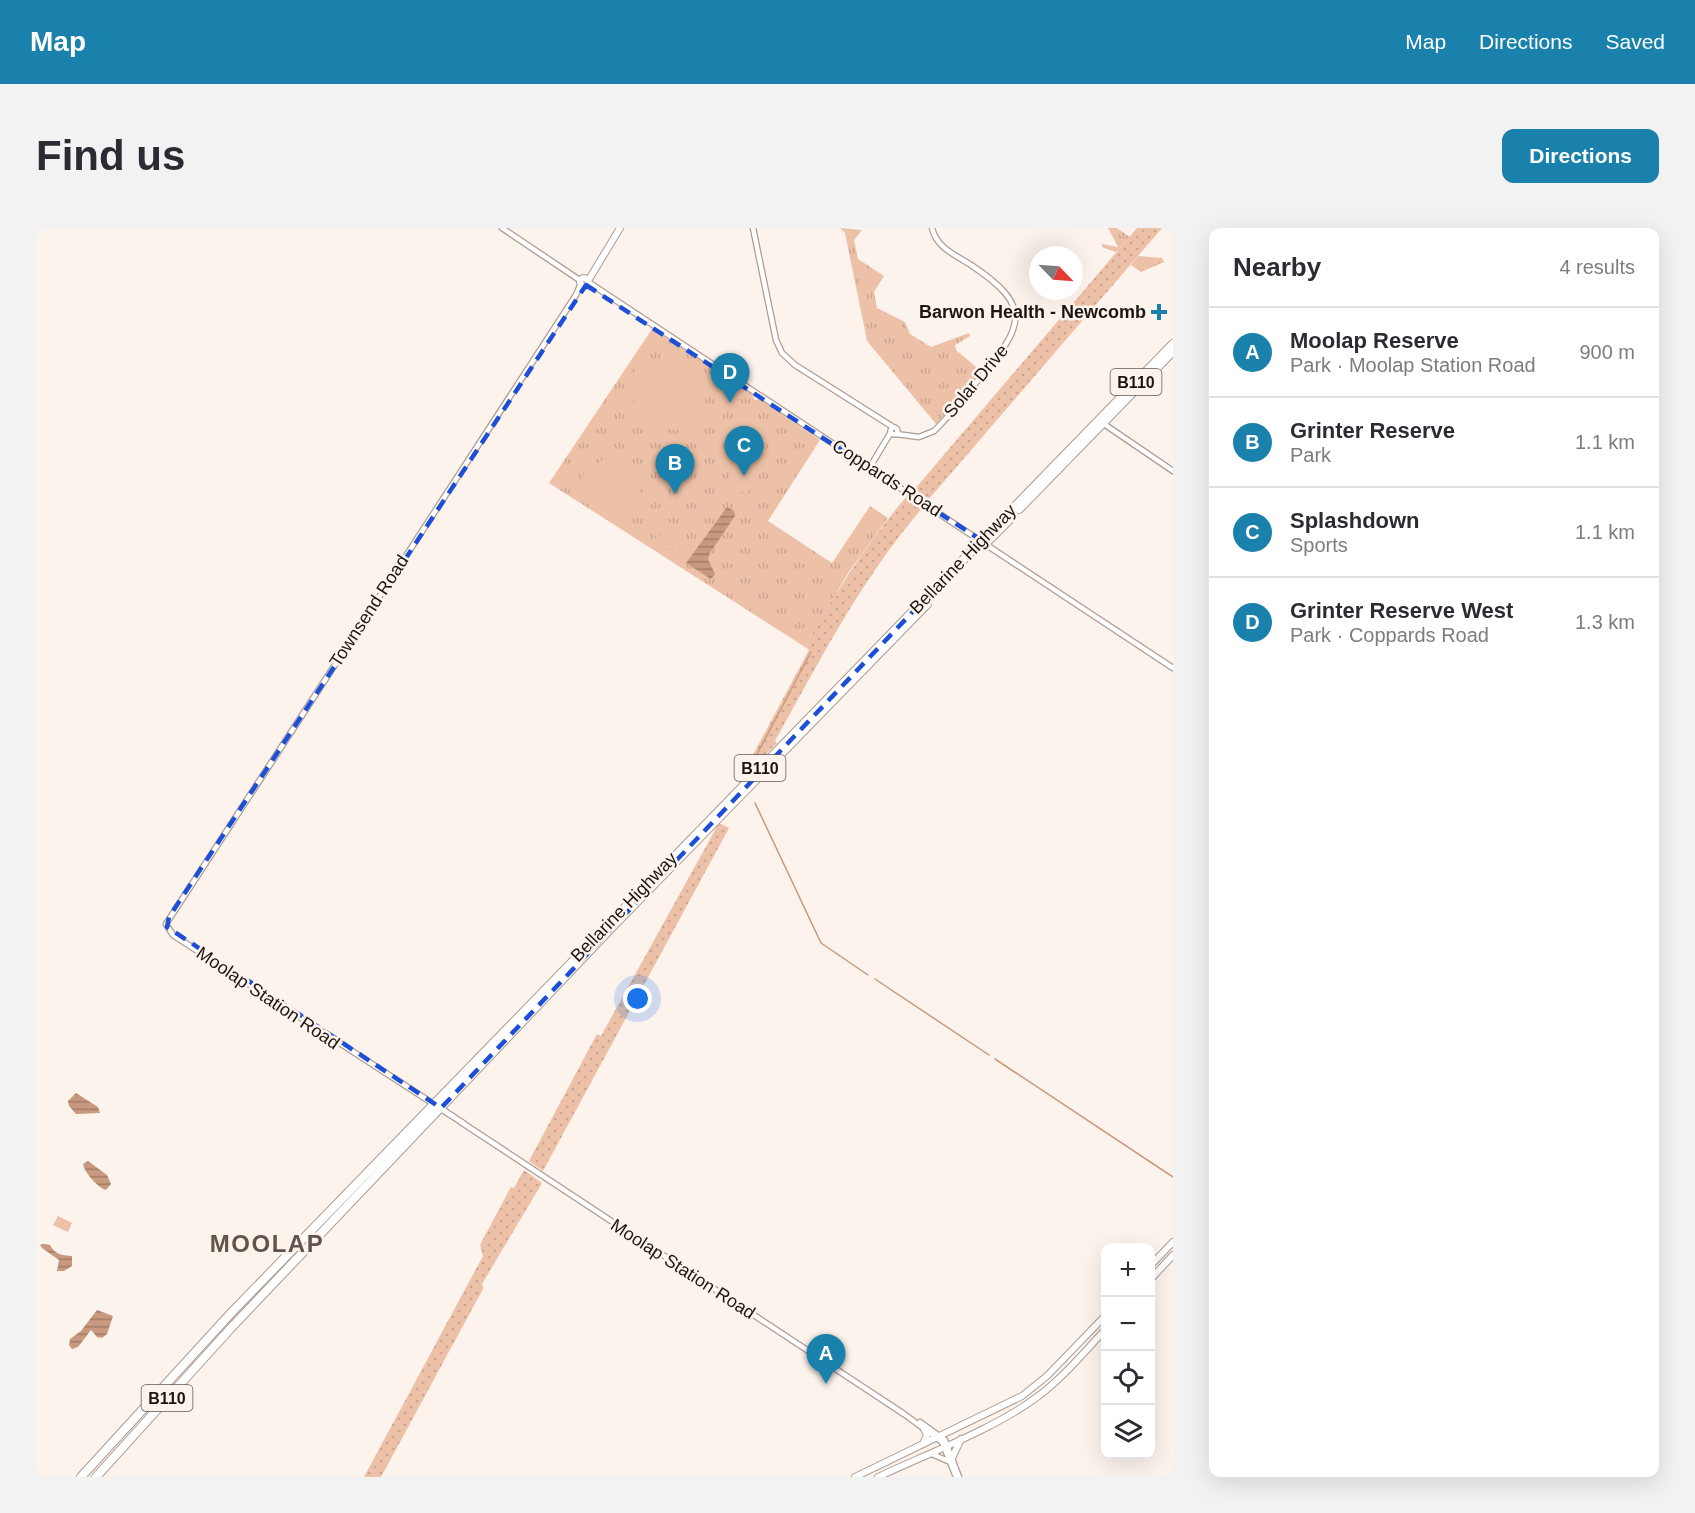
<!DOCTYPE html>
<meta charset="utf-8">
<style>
body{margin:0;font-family:Arial,sans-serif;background:#f2f2f3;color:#2b2b33}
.controls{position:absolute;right:18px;bottom:18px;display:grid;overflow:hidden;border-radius:12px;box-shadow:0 6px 24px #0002}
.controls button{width:54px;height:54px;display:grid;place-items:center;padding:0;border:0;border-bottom:2px solid #e1e1e2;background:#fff;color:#2b2b33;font:30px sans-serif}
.compass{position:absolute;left:993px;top:18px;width:54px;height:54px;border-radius:50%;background:#fff;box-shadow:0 6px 24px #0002;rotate:115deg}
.you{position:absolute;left:602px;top:771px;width:21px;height:21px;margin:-15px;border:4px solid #fff;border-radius:50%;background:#1a73e8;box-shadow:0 0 0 9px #1a73e833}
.badge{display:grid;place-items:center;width:39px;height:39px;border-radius:50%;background:#1981ab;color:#fff;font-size:20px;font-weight:700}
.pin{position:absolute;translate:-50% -50px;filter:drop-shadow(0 2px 3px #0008)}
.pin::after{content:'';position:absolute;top:32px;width:21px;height:18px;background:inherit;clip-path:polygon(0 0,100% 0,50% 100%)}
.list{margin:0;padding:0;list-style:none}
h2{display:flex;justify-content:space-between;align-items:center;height:78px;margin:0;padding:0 24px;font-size:26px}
h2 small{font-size:20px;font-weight:400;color:#7c7c81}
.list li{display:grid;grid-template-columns:39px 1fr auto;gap:18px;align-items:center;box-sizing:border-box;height:90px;padding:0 24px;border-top:2px solid #e1e1e2}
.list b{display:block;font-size:22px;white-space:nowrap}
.list p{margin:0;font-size:20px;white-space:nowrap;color:#7c7c81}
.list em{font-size:20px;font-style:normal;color:#7c7c81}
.icon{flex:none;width:33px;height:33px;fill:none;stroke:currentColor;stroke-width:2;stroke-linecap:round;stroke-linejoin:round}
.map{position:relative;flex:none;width:1137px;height:1249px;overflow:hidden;border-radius:12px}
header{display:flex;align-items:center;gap:36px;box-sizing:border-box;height:84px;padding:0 30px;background:#1981ab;color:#fff}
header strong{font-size:28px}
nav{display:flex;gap:33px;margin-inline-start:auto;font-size:21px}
.intro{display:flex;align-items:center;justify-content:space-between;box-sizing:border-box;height:144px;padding:0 36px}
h1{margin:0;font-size:42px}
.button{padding:15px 27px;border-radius:12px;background:#1981ab;color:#fff;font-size:21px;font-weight:700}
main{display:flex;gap:36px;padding:0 36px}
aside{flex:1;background:#fff;border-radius:12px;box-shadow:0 6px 24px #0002}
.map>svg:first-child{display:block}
.grass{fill:url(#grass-dots)}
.park{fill:url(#park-tufts)}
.pitch{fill:#edc1a7}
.water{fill:url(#water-rules)}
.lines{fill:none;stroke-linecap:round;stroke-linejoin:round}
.stream{stroke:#c8997e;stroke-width:1.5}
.minor-casing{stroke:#ac9c93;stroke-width:7}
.major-casing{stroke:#ac9c93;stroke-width:8}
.highway-casing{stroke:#ac9c93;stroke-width:10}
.minor{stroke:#fff;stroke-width:4.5}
.major{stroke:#fff;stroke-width:6}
.highway{stroke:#fff;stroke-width:8}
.marked{fill:none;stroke:#1d4ed8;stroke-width:4.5;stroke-dasharray:12 8;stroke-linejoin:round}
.poi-dot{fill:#1981ab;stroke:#fdf3ed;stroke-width:2}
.labels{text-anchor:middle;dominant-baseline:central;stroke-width:5;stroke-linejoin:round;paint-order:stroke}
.shield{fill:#fdf3ed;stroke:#605854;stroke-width:1.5}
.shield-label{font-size:16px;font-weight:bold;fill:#1c1613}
.poi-label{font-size:18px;font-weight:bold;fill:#1c1613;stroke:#fdf3ed;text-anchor:end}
.street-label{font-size:18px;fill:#1c1613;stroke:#fdf3ed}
.district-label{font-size:24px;font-weight:bold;letter-spacing:1.5px;fill:#62534b;stroke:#fdf3ed}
</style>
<header>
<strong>Map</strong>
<nav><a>Map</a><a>Directions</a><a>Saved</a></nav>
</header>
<div class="intro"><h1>Find us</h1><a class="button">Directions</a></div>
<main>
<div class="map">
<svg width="1137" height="1249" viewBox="0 0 1137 1249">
<defs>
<pattern id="grass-dots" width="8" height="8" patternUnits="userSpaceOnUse" patternTransform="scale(1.5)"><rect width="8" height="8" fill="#edc1a7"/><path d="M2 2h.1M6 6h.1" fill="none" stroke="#cba58f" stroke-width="1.8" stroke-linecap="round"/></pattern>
<pattern id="park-tufts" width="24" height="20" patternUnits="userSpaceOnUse" patternTransform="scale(1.5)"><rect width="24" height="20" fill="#edc1a7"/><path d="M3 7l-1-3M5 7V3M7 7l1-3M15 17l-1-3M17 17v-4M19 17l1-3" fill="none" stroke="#cba58f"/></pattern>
<pattern id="water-rules" width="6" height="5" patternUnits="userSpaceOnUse" patternTransform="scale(1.5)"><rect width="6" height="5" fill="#c8997e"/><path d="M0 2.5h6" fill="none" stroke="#a27c66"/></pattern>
</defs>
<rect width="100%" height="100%" fill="#fdf3ed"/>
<!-- grass -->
<g class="grass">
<path d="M1101,0h25l-233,271 -15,-9z"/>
<path d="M871,268l16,11c-61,71 -103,153 -148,234l2,2 -39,40 71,-133 -4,-3c30,-54 62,-104 102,-151z"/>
<path d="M683,595l10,5 -186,343 -14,-10 68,-127 4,2z"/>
<path d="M488,942l18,13 -60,101 1,5 -102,188h-17l119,-221 -3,-11 31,-58 3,1z"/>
</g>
<!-- park -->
<g class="park">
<path d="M804,0l22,2 -8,10 4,19 26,17 -10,16 3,16 28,14 5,12 21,13 38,-14 1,3 -15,9 1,5 26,22 -46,52 -69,-83 -22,-108z"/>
<path d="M1072,0h9l13,9 -14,15 -14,-5v-3l16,3z"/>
<path d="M1102,28l24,2 2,4 -23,10 -10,-7z"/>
<path d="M616,101l99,64 4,7 4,-1 61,41 -52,81 64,42 38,-57 18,12 -40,55 -43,74 -256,-164z"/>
</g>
<!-- pitch -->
<g class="pitch">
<path d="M624,134c46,5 66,68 17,68 -44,0 -72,-67 -17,-68z"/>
<path d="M695,229l10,8 3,-2 11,12 5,-1 -14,21 -19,-13 6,-11 -8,-6z"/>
<path d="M567,232c13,-1 25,3 32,15 30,48 -66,55 -51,-4z"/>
<path d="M623,289l29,14 -5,5 -33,-7 29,18v7l-9,3 -29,-18 3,-4 29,17v-4l-28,-19 5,-6 33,9 -26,-12z"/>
<path d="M22,988l14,7 -4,9 -15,-7z"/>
</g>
<!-- water -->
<g class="water">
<path d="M691,279l7,4 1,5 -25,37 -2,6 7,15 -4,5 -25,-16z"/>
<path d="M40,865l22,14 2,6 -24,1 -7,-8 -1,-5z"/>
<path d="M52,933l19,14 4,9 -5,6c-8,-2 -22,-18 -23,-26z"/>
<path d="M7,1016l7,1c5,10 12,10 22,11v10l-8,5h-7l2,-11 -17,-12 -2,-3z"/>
<path d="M61,1082l16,6 -6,18 -5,4 -5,-1 -6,-7 -13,17 -6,2 -3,-4 1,-6 11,-8z"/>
</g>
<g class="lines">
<!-- stream -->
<g class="stream">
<path d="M712,543l63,-119"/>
<path d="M719,575l66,140 47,32"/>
<path d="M839,751l114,76"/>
<path d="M959,831l178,118"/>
</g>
<defs>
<g id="minor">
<path d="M466,0l79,53"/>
<path d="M717,0l23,112 6,13 13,12 98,62"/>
<path d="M552,54l585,386"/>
<path d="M1065,194l72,49"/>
<circle cx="858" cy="203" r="3.5"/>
<path d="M860,206l23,3 15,-6c17,-16 31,-36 46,-53 44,-52 53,-72 -9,-113 -16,-10 -35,-18 -39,-37"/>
<path d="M834,239l21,-35"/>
<path d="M402,879l16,10"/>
<path d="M425,894l443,292 38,28 14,35"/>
<path d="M427,895l-290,-188 -7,-11 410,-629 5,-12"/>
<path d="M884,1194l25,18 14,37"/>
<path d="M896,1226l16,7"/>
</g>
<g id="major">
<circle cx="548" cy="54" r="4"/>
<path d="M552,53l32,-53"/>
<path d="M1114,1038l23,-24"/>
<path d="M1114,1052l23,-25"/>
<path d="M887,1216l4,-9 -3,-6"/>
<path d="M916,1230l9,-19"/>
<path d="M819,1249l167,-81 25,-20 59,-61"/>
<path d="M842,1249c49,-23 118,-49 159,-80 26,-19 47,-45 69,-68"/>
</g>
<g id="highway">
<path d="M983,281l154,-158"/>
<path d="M947,318l26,-26"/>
<path d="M45,1249l151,-165 941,-968"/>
<path d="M60,1249l135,-149 382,-402 314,-322"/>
</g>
</defs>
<!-- minor casing -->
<use href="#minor" class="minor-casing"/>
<!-- major casing -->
<use href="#major" class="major-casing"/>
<!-- highway casing -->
<use href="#highway" class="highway-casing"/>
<!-- minor -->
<use href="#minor" class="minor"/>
<!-- major -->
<use href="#major" class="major"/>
<!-- highway -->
<use href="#highway" class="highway"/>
</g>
<!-- marked area -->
<path class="marked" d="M550,57l395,255 -540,568 -274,-181 2,-10z"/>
<!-- markers -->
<path class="poi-dot" d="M1120 75h6v6h6v6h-6v6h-6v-6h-6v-6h6z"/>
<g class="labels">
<!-- shield labels -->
<g class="shield">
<rect x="1074.5" y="141" width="51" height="26" rx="4.5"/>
<rect x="698.5" y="527" width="51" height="26" rx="4.5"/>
<rect x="105.5" y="1157" width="51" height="26" rx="4.5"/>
</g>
<g class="shield-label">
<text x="1100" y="154">B110</text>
<text x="724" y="540">B110</text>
<text x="131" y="1170">B110</text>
</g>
<!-- poi labels -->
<g class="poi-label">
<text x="1110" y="84">Barwon Health - Newcomb</text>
</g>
<!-- street labels -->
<g class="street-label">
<text transform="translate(940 153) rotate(-50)">Solar Drive</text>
<text transform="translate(851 250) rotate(33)">Coppards Road</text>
<text transform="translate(927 331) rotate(-46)">Bellarine Highway</text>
<text transform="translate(333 383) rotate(-57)">Townsend Road</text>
<text transform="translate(588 679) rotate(-46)">Bellarine Highway</text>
<text transform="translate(232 770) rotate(34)">Moolap Station Road</text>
<text transform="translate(647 1041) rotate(33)">Moolap Station Road</text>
</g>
<!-- district labels -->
<g class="district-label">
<text x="231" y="1015">MOOLAP</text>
</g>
</g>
</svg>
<div class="controls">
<button>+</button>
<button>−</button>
<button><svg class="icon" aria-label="locate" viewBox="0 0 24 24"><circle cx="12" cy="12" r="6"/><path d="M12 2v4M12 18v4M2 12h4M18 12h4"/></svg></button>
<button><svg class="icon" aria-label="layers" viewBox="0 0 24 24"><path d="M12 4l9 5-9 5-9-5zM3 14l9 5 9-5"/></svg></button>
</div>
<svg class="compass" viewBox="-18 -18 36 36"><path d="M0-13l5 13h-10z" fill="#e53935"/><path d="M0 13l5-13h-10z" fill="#7c7c81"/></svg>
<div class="you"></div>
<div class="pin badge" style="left:790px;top:1156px">A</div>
<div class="pin badge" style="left:639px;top:266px">B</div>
<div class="pin badge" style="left:708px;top:248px">C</div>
<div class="pin badge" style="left:694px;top:175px">D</div>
</div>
<aside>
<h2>Nearby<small>4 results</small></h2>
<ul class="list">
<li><span class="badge">A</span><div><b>Moolap Reserve</b><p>Park · Moolap Station Road</p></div><em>900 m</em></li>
<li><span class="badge">B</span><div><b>Grinter Reserve</b><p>Park</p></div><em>1.1 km</em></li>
<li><span class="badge">C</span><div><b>Splashdown</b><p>Sports</p></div><em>1.1 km</em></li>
<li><span class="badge">D</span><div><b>Grinter Reserve West</b><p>Park · Coppards Road</p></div><em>1.3 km</em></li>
</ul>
</aside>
</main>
